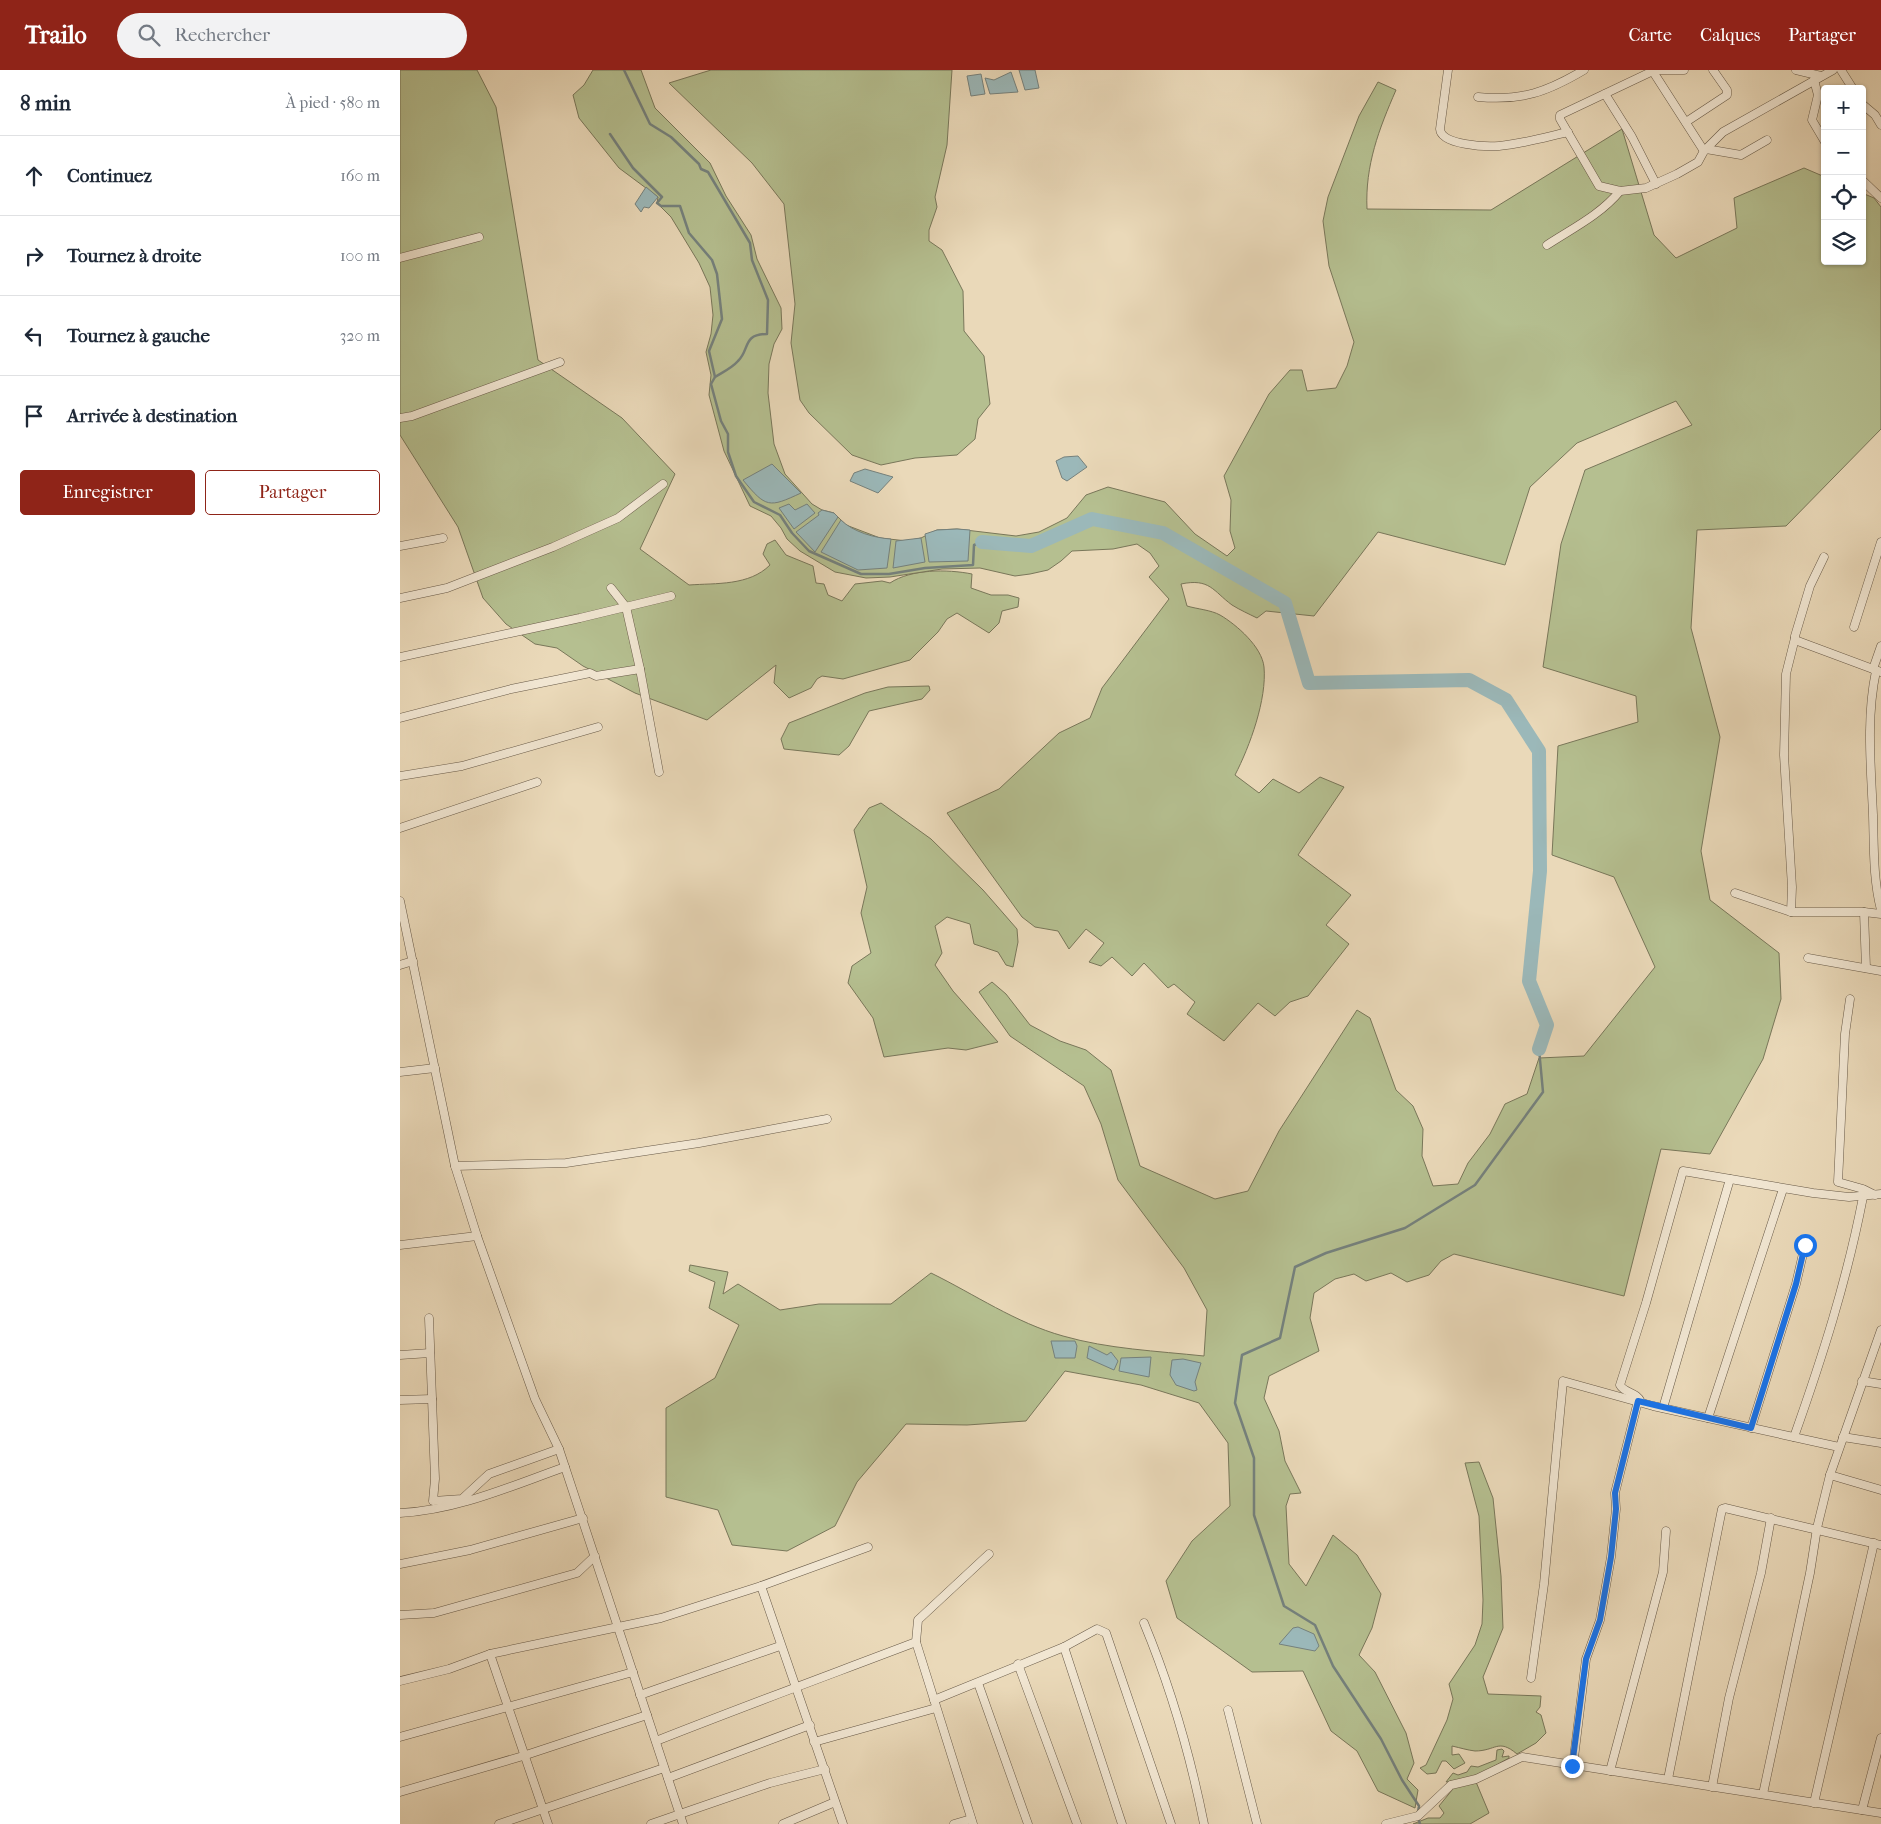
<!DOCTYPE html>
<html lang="fr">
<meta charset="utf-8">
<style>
body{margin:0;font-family:"IM FELL French Canon",serif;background:#f2f2f3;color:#1f2937}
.controls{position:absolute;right:15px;top:15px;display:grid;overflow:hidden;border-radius:5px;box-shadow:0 1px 4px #0004}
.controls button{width:45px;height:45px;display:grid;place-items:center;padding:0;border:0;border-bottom:1px solid #e0e1e3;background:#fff;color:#1f2937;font:25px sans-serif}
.stop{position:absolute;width:15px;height:15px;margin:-11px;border:4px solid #1a73e8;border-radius:50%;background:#fff}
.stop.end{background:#1a73e8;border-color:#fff;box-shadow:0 1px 5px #0008}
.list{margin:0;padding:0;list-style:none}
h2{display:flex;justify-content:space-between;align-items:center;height:65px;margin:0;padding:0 20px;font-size:21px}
h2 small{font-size:16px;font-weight:400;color:#747a83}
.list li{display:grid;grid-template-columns:32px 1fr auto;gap:15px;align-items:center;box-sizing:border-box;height:80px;padding:0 20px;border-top:1px solid #e0e1e3}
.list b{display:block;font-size:19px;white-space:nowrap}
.list em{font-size:16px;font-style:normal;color:#747a83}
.actions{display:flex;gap:10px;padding:15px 20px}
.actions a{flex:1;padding:11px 0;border:1px solid #8f2418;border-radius:5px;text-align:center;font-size:18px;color:#8f2418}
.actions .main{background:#8f2418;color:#fff}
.icon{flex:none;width:28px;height:28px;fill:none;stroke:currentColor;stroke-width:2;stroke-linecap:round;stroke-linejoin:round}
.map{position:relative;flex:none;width:1481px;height:1754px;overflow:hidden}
header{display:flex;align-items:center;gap:30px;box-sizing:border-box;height:70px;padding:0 25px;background:#8f2418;color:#fff}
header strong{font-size:24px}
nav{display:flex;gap:28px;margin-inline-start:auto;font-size:18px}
.search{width:350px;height:45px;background:#f2f2f3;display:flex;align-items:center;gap:12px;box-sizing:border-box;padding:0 18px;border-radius:28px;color:#747a83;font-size:19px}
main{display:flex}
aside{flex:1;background:#fff}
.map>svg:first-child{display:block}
.green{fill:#b5bf90;stroke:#79775a}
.water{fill:#9bb8b9;stroke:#75817d}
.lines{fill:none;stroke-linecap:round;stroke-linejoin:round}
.stream{stroke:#75817d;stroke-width:2.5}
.river{stroke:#9bb8b9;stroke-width:14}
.minor-casing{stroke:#685a48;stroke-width:9}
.minor{stroke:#f1e6d2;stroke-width:8}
.route{stroke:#1a73e8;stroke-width:6}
</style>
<header>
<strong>Trailo</strong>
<div class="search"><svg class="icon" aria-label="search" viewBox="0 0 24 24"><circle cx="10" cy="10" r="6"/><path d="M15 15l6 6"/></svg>Rechercher</div>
<nav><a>Carte</a><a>Calques</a><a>Partager</a></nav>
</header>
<main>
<aside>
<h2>8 min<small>À pied · 580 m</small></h2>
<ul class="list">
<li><svg class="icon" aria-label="ahead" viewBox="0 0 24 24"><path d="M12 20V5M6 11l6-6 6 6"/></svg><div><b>Continuez</b></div><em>160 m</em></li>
<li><svg class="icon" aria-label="right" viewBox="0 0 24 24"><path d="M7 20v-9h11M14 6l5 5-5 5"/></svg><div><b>Tournez à droite</b></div><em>100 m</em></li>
<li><svg class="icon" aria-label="left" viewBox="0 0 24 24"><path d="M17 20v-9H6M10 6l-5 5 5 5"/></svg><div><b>Tournez à gauche</b></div><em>320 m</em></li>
<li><svg class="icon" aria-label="arrive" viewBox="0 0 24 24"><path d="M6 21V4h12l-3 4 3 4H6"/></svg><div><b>Arrivée à destination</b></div></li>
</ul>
<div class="actions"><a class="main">Enregistrer</a><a>Partager</a></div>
</aside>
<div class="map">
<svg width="1481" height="1754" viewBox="0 0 1481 1754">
<rect width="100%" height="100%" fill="#ead9b9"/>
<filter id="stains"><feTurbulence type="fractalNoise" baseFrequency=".004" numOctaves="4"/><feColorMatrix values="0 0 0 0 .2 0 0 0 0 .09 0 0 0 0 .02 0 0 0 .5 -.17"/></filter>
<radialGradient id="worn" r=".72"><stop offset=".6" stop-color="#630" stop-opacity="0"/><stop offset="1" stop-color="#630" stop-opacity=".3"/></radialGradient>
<!-- green -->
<g class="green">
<path d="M0,0h77l19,37 42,253 84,58 53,56 -35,75 49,36c27,-2 60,1 81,-20l-7,-11 4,-10 8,-4 11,15 27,11 3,17 8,1 4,11 14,6 13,-17 27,-3 8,2c21,-14 57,-14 82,-9l-1,14 20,7h17l11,3 -1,9 -16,4 -3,12 -10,10 -32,-20 -10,6 -9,13 -28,28 -67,19 -21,-3 -5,3 -6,9 -22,10 -15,-15 2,-18 -69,55 -72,-27 -52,-27 -26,-18 -22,-4 -29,-20 -23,-26 -25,-71 -58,-92z"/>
<path d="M193,0h48l14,38 55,55 16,33 25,39 6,24 24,49 1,21 -8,15 -5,20 -1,29 6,51 11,30 27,30 10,6 12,3 12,12 34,13 27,3 14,-3 16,-8 20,-1 59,7 23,-4 28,-14 19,-23 22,-8 57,15 30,32 32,22 8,-8 -5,-17 1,-31 -7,-24 45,-82 21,-24h12l5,21 29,-3 11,-22 7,-24 -25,-76 -6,-45 5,-24 31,-81 19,-34 18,8c-17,39 -31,75 -29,119l124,1 131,-81 32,106 22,23 61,-30 -3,-30 70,-30 21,9v84h37v-68l12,5 7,9v222l-95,97 -89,4 -6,98 29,109 -19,114 9,49 69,53 2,46 -18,60 -53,95 -49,-5 -37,147 -170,-42 -13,7 -12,14 -22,7 -16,-9 -25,8 -12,-7 -19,5 -21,14 -4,25 9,33 -50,25 -5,22 15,33 6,30 16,32 -11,1 -4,12 3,58 17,22 27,-51 24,20 24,39 -9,34 -13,27 16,17 31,61 8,30 -7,16 11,11 -3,18 -37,-17 -21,-40 -26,-20 -28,-60 -51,1 -75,-54 -11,-37 26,-40 38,-35 -2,-63 -29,-40 -58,-18 -76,-14 -39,50 -59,4 -61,-1 -49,58 -22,44 -48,25 -55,-6 -14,-35 -52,-13v-89l49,-30 24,-53 -30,-17 6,-26 -26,-11 1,-6 38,7 -5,22 15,-10 42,26 39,-6h72l40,-31c43,21 85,50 132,63 45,13 94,15 141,20l3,-46 -23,-42 -66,-88 -17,-56 -17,-38 -74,-50 -31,-44 13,-10 14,12 24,31 30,16 26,9 25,20 29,96 75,33 33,-8 31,-60 78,-121 13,8 26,72 17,16 10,23 -1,27 11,30 25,-2 10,-21 22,-29 15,-30 22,-10 12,-36 45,-2 71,-89 -41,-90 -62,-22 6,-109 80,-24 -2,-26 -93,-29 18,-123 24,-74 107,-45 -16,-24 -99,42 -47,44 -25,78 -127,-33 -64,84 -48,-5 -9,7c-8,-4 -17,-8 -25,-13 -19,-14 -22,-27 -51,-21l6,22c10,3 24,4 33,9 17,10 42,32 44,52 3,32 -14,79 -29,108l24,18 14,-14 26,14 21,-16 24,10 -46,68 53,40 -25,30 23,19 -41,52 -18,6 -15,14 -17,-13 -34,38 -37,-27 8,-12 -21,-18 -6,4 -24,-25 -12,13 -20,-19 -11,9 -12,-4 15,-19 -18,-14 -17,20 -11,-18 -23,-4 -13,-10 -75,-104 52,-24 60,-56 31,-15 12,-30 67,-89 -20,-22 10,-11 -9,-13 -13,-9 -24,5 -41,2 -11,10 -13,9 -18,4 -15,2 -35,-8 -38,1 -52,8 -24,1 -31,-6 -35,-21 -13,-12 -6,-11 -10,-12 -21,-10 -26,-55 -15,-56 2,-20 -5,-23 5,-18 2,-19 -3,-28 -11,-24 -28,-46 -14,-14 1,-6 -39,-29 -40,-50 -6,-23 11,-10z"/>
<path d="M311,0h241l-5,75 -12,52 2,10 -8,23v11l13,9 21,41 1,40 20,25 6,48 -12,15 -3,20 -18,16 -42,3 -34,7 -29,-10 -43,-42 -9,-13 -9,-57 4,-39 -11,-100 -32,-41 -83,-80z"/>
<path d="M529,616l1,4 -8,9 -53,12 -20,35 -10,9 -55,-6 -3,-10 8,-16 76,-30 23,-6z"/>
<path d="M481,733l50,36 52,51 34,39 1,13 -5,25 -7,-2 -8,-13 -24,-8 -4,-20 -23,-7 -12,9 7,27 -7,12 18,26 45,51 -32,8 -18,-2 -64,9 -11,-39 -25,-35 4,-17 19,-13 -10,-40 6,-26 -13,-57 15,-22z"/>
<path d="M1079,1392l14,36 8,78 2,52 -20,49 5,17 53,2 -1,11 -4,5 5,3 5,18 -10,10 -19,11c-19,-16 -21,-3 -42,-3 -8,-1 -14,-3 -23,-5v9l7,-1 6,9 -11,6 -8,-8h-4l-6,12 -9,1 -7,-6 6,-3 21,-45 6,-21 -4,-15 26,-39 7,-21 1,-24 -4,-84 -14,-53z"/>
<path d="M1102,1679l2,2 -2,6 7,-1v2l-34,19 -29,5 7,-9 5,2 9,-3 4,-6 7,1 18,-7 1,-10z"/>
<path d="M1076,1712l13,31 -19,11h-57l15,-6h12l4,-5 -5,-7 18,-22z"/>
</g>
<!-- water -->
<g class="water">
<path d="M619,0h16l4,18 -14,2z"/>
<path d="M611,2l7,20 -28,2 -5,-16 9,2z"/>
<path d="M581,4l4,20 -14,2 -4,-20z"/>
<path d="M246,117l12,10 -9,11 -5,-1 -3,5 -6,-8z"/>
<path d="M678,386l9,11 -20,14 -5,-3 -6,-17 8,-4z"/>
<path d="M372,394l29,29c-32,15 -35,15 -58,-13z"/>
<path d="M465,399l28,8 -15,16 -28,-12 4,-8z"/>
<path d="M389,434l6,6 12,-6 8,9 -21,16 -15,-21z"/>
<path d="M422,440l12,3 4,4 -23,35 -19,-20 23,-17 -1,-2z"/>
<path d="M441,450c12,12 34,18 50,19l-4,29 -29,2 -37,-18z"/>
<path d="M557,459l13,1 -2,31 -39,1 -4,-28 12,-4z"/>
<path d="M521,468l4,24 -32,6 3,-27z"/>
<path d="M651,1271h24l2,5 -2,12h-20z"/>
<path d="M689,1276l18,9 4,-3 7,9 -4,9 -27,-12z"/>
<path d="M751,1287l-2,20 -30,-6 2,-13z"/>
<path d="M783,1289l18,4 -6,19 2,8 -3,1 -18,-6 -6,-10 2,-15z"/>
<path d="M898,1557l16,7 5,12 -4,5 -36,-7 14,-16z"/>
</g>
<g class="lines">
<!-- stream -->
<g class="stream">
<path d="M224,0l26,54 21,13 28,27 2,5 7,3 42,71 2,17 16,40 -1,34c-25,0 -17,16 -29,27 -6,7 -15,11 -23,16"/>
<path d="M210,64l23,34 29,29 -5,6 4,3h19l9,27 23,27 5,14 5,45 -13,32 6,26 -4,7 10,37 7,13v18l8,24 18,26 26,13 12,18 17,18 52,23h28l36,-6 48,-3 1,-20 8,-3"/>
<path d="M1018,1742l1,-6 -17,-26 -21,-41 -48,-73 -18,-41 -31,-19 -30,-91v-57l-19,-55 7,-48 38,-17 15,-71 31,-14 79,-25 70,-43 68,-93 -4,-43"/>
<path d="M1018,1748l2,6"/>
</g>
<!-- river -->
<path class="river" d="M582,472l49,4 61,-27 71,14 122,70 24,80 160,-3 37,20 33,51 1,120 -11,110 18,44 -8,24"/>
<defs>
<g id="minor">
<path d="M1048,0l-8,59c1,16 46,18 59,17 23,-2 47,-9 69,-14"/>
<path d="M1252,0l52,81"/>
<path d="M1255,0h29"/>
<path d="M1396,0l25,6"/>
<path d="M1441,0l12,19"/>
<path d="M1253,1l-93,44v4l39,67 21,5 26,-3 31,-14 21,-12 6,-11 19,-19 110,-62"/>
<path d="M1414,10l4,15 -6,25 13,22"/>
<path d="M1205,24l27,43 24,47"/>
<path d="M1078,27c44,4 69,-5 106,-27"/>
<path d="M1462,34l13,11 6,10"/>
<path d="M1286,52l41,-27v-5l-14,-20"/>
<path d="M1306,79l35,6 26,-15"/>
<path d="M1462,110l19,18"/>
<path d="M1147,175c26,-17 53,-30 73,-54"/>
<path d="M0,188l79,-21"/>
<path d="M0,348l12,-2 148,-54"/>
<path d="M0,476l43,-8"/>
<path d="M1424,487l-14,29 -15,50v4l86,32"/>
<path d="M211,518l15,19 14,62 19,103"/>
<path d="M0,528l47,-10 106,-41 65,-29 45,-34"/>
<path d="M1454,557l27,-85"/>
<path d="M0,587l180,-39 91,-22"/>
<path d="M1473,599l8,-23"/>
<path d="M1476,601c-10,47 -5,97 -3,144 1,32 0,64 8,95"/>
<path d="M0,648l111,-29 79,-16 6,3 44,-7"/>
<path d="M0,706l62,-10 136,-39"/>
<path d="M0,758l137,-46"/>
<path d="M1335,823l56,19h73l17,2"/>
<path d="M0,831l55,265 22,70 58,163 24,50 124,375"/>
<path d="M1391,842l1,-25 -8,-132 2,-81 9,-36"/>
<path d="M1464,842l2,56"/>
<path d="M1408,888l73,13"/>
<path d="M0,895l13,-4"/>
<path d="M1450,929l-5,35 -7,148 25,7 12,6"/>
<path d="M0,1002l35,-4"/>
<path d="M55,1096l111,-3 133,-20 128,-24"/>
<path d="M0,1175l77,-9"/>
<path d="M29,1248l6,161 -2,22 29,-2 27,-25 70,-25"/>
<path d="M0,1285l30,-2"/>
<path d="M1462,1311l19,3"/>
<path d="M0,1330l32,-1"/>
<path d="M1241,1332c-4,-10 -17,-9 -21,-17l26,-82 37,-132 130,22 36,4 32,-3"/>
<path d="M1263,1338l67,-229"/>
<path d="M1308,1348l75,-229"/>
<path d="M1351,1358l45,-144 9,-39"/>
<path d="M1394,1367c28,-79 53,-157 69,-240"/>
<path d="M1443,1367l38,6"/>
<path d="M1430,1405l51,15"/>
<path d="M0,1443c58,-3 111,-27 165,-46"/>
<path d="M0,1494l70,-14 113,-32"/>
<path d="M361,1516l82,238"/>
<path d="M0,1545l34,-2 143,-40 18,-17"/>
<path d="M744,1553c27,65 46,131 60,201"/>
<path d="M664,1577l58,177"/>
<path d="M90,1584l58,170"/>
<path d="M618,1594l59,160"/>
<path d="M1131,1608l13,-94 19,-203 90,25 186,41"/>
<path d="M0,1611l49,-12 41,-15 171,-36 100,-32 107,-39"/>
<path d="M578,1613l50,141"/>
<path d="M240,1625l140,-49"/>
<path d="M534,1630l130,-53 33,-18 9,4 65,191"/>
<path d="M828,1640l29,114"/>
<path d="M0,1667l233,-65"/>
<path d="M256,1671c86,-34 173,-66 260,-99"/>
<path d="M414,1672l122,-34"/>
<path d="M1173,1696l13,-107 14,-39 11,-63 5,-48 -1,-16 23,-92"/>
<path d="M1210,1701l53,-199 3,-41"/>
<path d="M268,1708l142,-53"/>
<path d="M1268,1709l54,-270 3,-1 156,37"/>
<path d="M1312,1717l17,-89 32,-125 10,-55"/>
<path d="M0,1722l123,-36 124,-41"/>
<path d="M1363,1724l47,-221 7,-45 13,-53 51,-145"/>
<path d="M1414,1733l60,-260"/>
<path d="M1462,1740l19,-72"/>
<path d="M99,1754l165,-56"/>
<path d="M251,1754l119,-41 55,-14"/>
<path d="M383,1754l52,-22"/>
<path d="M554,1754l17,-5"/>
<path d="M573,1754l-57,-182 2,-22 71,-66"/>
<path d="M986,1754l32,-8 33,-31 25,-6 46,-22 359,56"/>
</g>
</defs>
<!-- minor casing -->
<use href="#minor" class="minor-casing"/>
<!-- minor -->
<use href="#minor" class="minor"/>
</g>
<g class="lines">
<!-- route -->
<path class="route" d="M1172,1696l14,-107 14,-39 11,-63 5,-48 -1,-16 23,-92 113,27 45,-144 9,-39"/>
</g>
<rect width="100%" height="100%" filter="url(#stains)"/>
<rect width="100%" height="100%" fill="url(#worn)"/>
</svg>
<div class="controls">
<button>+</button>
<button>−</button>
<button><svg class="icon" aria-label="locate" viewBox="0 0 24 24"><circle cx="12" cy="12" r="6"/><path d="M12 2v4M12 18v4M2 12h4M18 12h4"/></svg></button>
<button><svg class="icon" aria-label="layers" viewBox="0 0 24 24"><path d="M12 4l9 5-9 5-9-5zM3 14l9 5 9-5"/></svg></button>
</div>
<div class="stop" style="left:1405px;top:1175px"></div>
<div class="stop end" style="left:1172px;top:1696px"></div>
</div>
</main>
